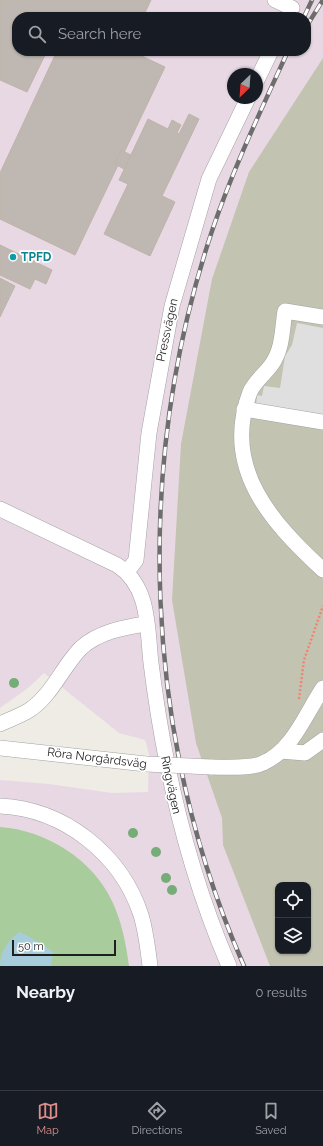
<!DOCTYPE html>
<meta charset="utf-8">
<style>
body{margin:0;font-family:Raleway,sans-serif;background:#242831;color:#f1f3f6}
.controls{position:absolute;right:12px;bottom:12px;display:grid;overflow:hidden;border-radius:8px;box-shadow:0 1px 3px #0004}
.controls button{width:36px;height:36px;display:grid;place-items:center;padding:0;border:0;border-bottom:1px solid #363941;background:#171b24;color:#f1f3f6;font:20px sans-serif}
.compass{position:absolute;left:227px;top:68px;width:36px;height:36px;border-radius:50%;background:#171b24;box-shadow:0 1px 3px #0004;rotate:205deg}
.scale{position:absolute;left:12px;bottom:10px;width:104px;box-sizing:border-box;padding-left:4px;border:2px solid #1f1f1f;border-top:0;font-size:11px;line-height:14px;white-space:nowrap;color:#1f1f1f;-webkit-text-stroke:3px #fff;paint-order:stroke}
.list{margin:0;padding:0;list-style:none}
h2{display:flex;justify-content:space-between;align-items:center;height:52px;margin:0;padding:0 16px;font-size:17px}
h2 small{font-size:13px;font-weight:400;color:#9ea1a6}
.icon{flex:none;width:22px;height:22px;fill:none;stroke:currentColor;stroke-width:2;stroke-linecap:round;stroke-linejoin:round}
.map{position:relative;flex:none;width:323px;height:966px;overflow:hidden}
.search{position:absolute;background:#171b24;box-shadow:0 1px 3px #0004;left:12px;right:12px;top:12px;height:44px;display:flex;align-items:center;gap:10px;box-sizing:border-box;padding:0 14px;border-radius:16px;color:#9ea1a6;font-size:15px}
.sheet{height:124px;background:#171b24}
nav{display:flex;justify-content:space-around;align-items:center;box-sizing:border-box;height:56px;border-top:1px solid #363941;background:#171b24;font-size:11px;color:#9ea1a6}
nav a{display:grid;justify-items:center;gap:2px}
nav .on{color:#dc8d8c}
.map>svg:first-child{display:block}
.industrial{fill:#e8d8e4;fill-rule:evenodd}
.construction{fill:#c2c3b1;fill-rule:evenodd}
.forest{fill:#a9cc9c}
.parking{fill:#dfdfdf}
.water{fill:#a8cdda}
.building{fill:#bfb8b2;stroke:#c0b3a8}
.lines{fill:none;stroke-linecap:round;stroke-linejoin:round}
.minor-casing{stroke:#a3a3a3;stroke-width:16}
.path{stroke:#f28473;stroke-width:2.5;stroke-dasharray:2 2;stroke-linecap:butt}
.minor{stroke:#fff;stroke-width:15}
.rail-casing{stroke:#6d6d6d;stroke-width:4.5}
.rail{stroke:#fff;stroke-width:3;stroke-dasharray:9;stroke-linecap:butt}
.minor-bridge-casing{stroke:#a3a3a3;stroke-width:16;stroke-linecap:butt}
.minor-bridge{stroke:#fff;stroke-width:15}
.tree{fill:#75ac77}
.culture-dot{fill:#0f9aa8;stroke:#fff;stroke-width:1.5}
.labels{text-anchor:middle;dominant-baseline:central;stroke-width:3.5;stroke-linejoin:round;paint-order:stroke}
.culture-label{font-size:12px;font-weight:bold;fill:#0d838f;stroke:#fff;text-anchor:start}
.street-label{font-size:12px;fill:#1f1f1f;stroke:#fff}
</style>
<div class="map">
<svg width="323" height="966" viewBox="0 0 323 966">
<rect width="100%" height="100%" fill="#efece5"/>
<!-- industrial -->
<path class="industrial" d="M0,0h323v966h-323v-186l49,4 63,9 36,-1 1,-38 -4,-14 -26,-7 -75,-60 -16,15 -28,20zM17,17h289v34h-289zM233,74h24v24h-24zM278,885h30v66h-30z"/>
<!-- construction -->
<path class="construction" d="M323,58v908h-53l-47,-121 -1,-27 -26,-75 -24,-143 9,-156 31,-165 37,-107zM278,885h30v66h-30z"/>
<!-- forest -->
<path class="forest" d="M0,827c46,3 93,33 112,74 10,21 14,43 17,65h-129z"/>
<!-- parking -->
<path class="parking" d="M297,323l26,5v89l-67,-11 1,-11 5,1 2,-10 16,2 5,-32 7,-11z"/>
<!-- water -->
<path class="water" d="M19,932c5,1 29,16 34,20l-2,14h-51c0,-15 8,-25 19,-34z"/>
<!-- building -->
<g class="building">
<path d="M0,0h151l-8,17h-65l-12,-6 -3,6h-46v34h30l-20,41 -27,-12z"/>
<path d="M57,51h74l34,16 -90,188 -75,-36v-46z"/>
<path d="M189,114l10,5 -37,77 13,6 -25,54 -46,-22 24,-50 -9,-4 29,-61 20,10 4,-9 9,5 -4,8 2,1z"/>
<path d="M121,150l10,5 -7,14 -9,-5z"/>
<path d="M0,245l52,25 -6,14 -11,-5 -5,10 -30,-14z"/>
<path d="M0,278l15,8 -15,31z"/>
</g>
<g class="lines">
<defs>
<g id="minor">
<path d="M275,0l17,8"/>
<path d="M257,80l14,-29"/>
<path d="M323,317l-38,-6c-3,18 -2,37 -13,53 -6,9 -18,18 -22,28 -29,76 22,131 73,178"/>
<path d="M244,409l79,13"/>
<path d="M0,509l117,56c33,21 30,63 34,98 13,105 36,206 78,303"/>
<path d="M127,572l9,-12 13,-127 23,-127 37,-127 39,-81"/>
<path d="M0,724c9,-4 19,-8 28,-13 24,-15 34,-44 53,-63 17,-16 44,-21 65,-24"/>
<path d="M0,748l146,16"/>
<path d="M281,751l24,2 18,-13"/>
<path d="M211,767c14,0 40,2 52,-4 30,-13 43,-50 60,-75"/>
<path d="M0,806c64,3 121,48 141,109 5,17 7,34 9,51"/>
</g>
</defs>
<!-- minor casing -->
<use href="#minor" class="minor-casing"/>
<!-- path -->
<path class="path" d="M299,699l5,-39 19,-54"/>
<!-- minor -->
<use href="#minor" class="minor"/>
<defs>
<g id="rail">
<path d="M304,17l8,-17"/>
<path d="M306,27l17,-27"/>
<path d="M244,966c-101,-229 -111,-498 -32,-735 21,-62 49,-121 76,-180"/>
</g>
</defs>
<!-- rail casing -->
<use href="#rail" class="rail-casing"/>
<!-- rail -->
<use href="#rail" class="rail"/>
<defs>
<path id="minor-bridge" d="M146,764l65,3"/>
</defs>
<!-- minor-bridge casing -->
<use href="#minor-bridge" class="minor-bridge-casing"/>
<!-- minor-bridge -->
<use href="#minor-bridge" class="minor-bridge"/>
</g>
<!-- trees -->
<g class="tree">
<circle cx="14" cy="683" r="5"/>
<circle cx="133" cy="833" r="5"/>
<circle cx="156" cy="852" r="5"/>
<circle cx="166" cy="878" r="5"/>
<circle cx="172" cy="890" r="5"/>
</g>
<!-- markers -->
<circle class="culture-dot" cx="13" cy="257" r="4"/>
<g class="labels">
<!-- culture labels -->
<g class="culture-label">
<text x="21" y="257">TPFD</text>
</g>
<!-- street labels -->
<g class="street-label">
<text transform="translate(167 330) rotate(-78)">Pressvägen</text>
<text transform="translate(97 758) rotate(7)">Röra Norgårdsväg</text>
<text transform="translate(171 785) rotate(78)">Ringvägen</text>
</g>
</g>
</svg>
<div class="controls">
<button><svg class="icon" aria-label="locate" viewBox="0 0 24 24"><circle cx="12" cy="12" r="6"/><path d="M12 2v4M12 18v4M2 12h4M18 12h4"/></svg></button>
<button><svg class="icon" aria-label="layers" viewBox="0 0 24 24"><path d="M12 4l9 5-9 5-9-5zM3 14l9 5 9-5"/></svg></button>
</div>
<svg class="compass" viewBox="-18 -18 36 36"><path d="M0-13l5 13h-10z" fill="#e53935"/><path d="M0 13l5-13h-10z" fill="#9ea1a6"/></svg>
<div class="scale">50 m</div>
<div class="search"><svg class="icon" aria-label="search" viewBox="0 0 24 24"><circle cx="10" cy="10" r="6"/><path d="M15 15l6 6"/></svg>Search here</div>
</div>
<section class="sheet">
<h2>Nearby<small>0 results</small></h2>
<ul class="list">
</ul>
</section>
<nav>
<a class="on"><svg class="icon" aria-label="map" viewBox="0 0 24 24"><path d="M3 6l6-2 6 2 6-2v14l-6 2-6-2-6 2zM9 4v14M15 6v14"/></svg>Map</a>
<a><svg class="icon" aria-label="directions" viewBox="0 0 24 24"><path d="M12 3l9 9-9 9-9-9zM9 14v-3h6M13 9l2 2-2 2"/></svg>Directions</a>
<a><svg class="icon" aria-label="saved" viewBox="0 0 24 24"><path d="M7 4h10v16l-5-4-5 4z"/></svg>Saved</a>
</nav>
